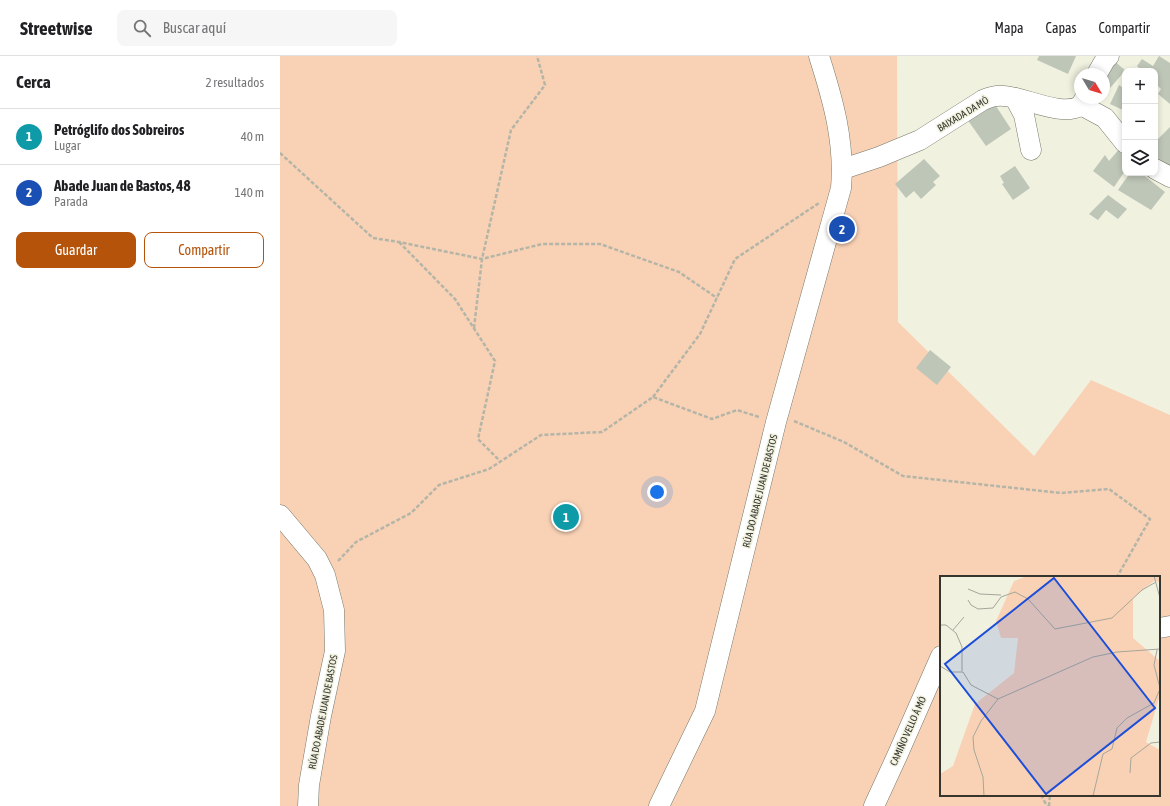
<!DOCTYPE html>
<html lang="es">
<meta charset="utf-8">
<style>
body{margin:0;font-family:"Asap Condensed",sans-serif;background:#f6f6f6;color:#202124}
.controls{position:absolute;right:12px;top:12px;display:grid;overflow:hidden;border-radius:8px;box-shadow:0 2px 6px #0003}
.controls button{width:36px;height:36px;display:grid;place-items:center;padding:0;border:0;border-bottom:1px solid #e0e0e0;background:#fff;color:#202124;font:20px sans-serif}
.compass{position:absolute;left:794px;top:12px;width:36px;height:36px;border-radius:50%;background:#fff;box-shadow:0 2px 6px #0003;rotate:128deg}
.you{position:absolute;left:377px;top:436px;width:14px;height:14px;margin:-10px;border:3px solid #fff;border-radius:50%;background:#1a73e8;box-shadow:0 0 0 6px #1a73e833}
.badge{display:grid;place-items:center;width:26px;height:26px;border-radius:50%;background:#b45309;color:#fff;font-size:13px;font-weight:700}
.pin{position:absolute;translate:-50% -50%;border:2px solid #fff;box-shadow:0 1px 4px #0006}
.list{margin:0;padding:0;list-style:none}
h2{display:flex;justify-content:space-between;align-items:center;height:52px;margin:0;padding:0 16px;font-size:17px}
h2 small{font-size:13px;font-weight:400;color:#757577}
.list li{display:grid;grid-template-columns:26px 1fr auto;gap:12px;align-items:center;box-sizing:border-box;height:56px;padding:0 16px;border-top:1px solid #e0e0e0}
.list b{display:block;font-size:15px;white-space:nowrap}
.list p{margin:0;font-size:13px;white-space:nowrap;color:#757577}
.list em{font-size:13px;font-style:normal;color:#757577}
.actions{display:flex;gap:8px;padding:12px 16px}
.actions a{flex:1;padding:9px 0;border:1px solid #b45309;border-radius:8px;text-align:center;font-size:14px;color:#b45309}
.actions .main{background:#b45309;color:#fff}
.icon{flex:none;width:22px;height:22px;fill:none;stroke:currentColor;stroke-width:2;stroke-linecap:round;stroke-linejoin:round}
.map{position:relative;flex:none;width:890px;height:750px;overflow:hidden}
header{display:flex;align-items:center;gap:24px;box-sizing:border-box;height:56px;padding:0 20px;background:#fff;border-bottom:1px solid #e0e0e0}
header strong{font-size:19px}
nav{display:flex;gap:22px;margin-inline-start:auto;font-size:14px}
.search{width:280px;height:36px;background:#f6f6f6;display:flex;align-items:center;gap:10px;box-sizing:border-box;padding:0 14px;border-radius:8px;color:#757577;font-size:15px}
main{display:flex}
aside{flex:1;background:#fff}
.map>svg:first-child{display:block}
.green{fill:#f9d2b6;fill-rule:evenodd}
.building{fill:#bec6b8}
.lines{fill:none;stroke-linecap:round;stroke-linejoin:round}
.minor-casing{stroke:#777768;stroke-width:21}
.path{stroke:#b5b5a7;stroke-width:2.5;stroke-dasharray:4 2;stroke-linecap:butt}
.minor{stroke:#fff;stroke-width:20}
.labels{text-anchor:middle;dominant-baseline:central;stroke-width:3;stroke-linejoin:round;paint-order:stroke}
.street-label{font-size:10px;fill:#36362f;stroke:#f1f1e0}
.inset-road{fill:none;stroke:#a6a699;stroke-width:1}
.view{fill:#1d4ed8;fill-opacity:0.15;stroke:#1d4ed8;stroke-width:2}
.inset-edge{fill:none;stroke:#36362f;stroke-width:2}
</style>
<header>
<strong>Streetwise</strong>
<div class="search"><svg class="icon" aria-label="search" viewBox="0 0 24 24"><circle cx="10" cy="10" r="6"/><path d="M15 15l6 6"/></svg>Buscar aquí</div>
<nav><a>Mapa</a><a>Capas</a><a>Compartir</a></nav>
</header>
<main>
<aside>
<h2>Cerca<small>2 resultados</small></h2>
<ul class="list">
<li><span class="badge" style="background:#0f9aa8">1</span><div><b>Petróglifo dos Sobreiros</b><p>Lugar</p></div><em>40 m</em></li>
<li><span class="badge" style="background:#1a4fb4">2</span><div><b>Abade Juan de Bastos, 48</b><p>Parada</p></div><em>140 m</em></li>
</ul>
<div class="actions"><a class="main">Guardar</a><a>Compartir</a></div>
</aside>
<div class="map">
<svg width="890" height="750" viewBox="0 0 890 750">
<rect width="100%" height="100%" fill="#f1f1e0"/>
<!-- green -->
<path class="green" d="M0,0h617l1,266 136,134 57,-76 79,35v391h-890zM661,521h218v218h-218z"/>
<!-- building -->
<g class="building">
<path d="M759,0h37l-8,18 -31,-14z"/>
<path d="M879,0l11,7v41l-12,-10 3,-5 -6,-6v-12h-13l-5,-5 5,-7 11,7z"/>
<path d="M833,4l13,11h-1l-15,17 -6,-5v-9z"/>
<path d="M839,29l6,4v22l-15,-7z"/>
<path d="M708,38l23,35 -25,17 -24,-34z"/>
<path d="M890,71v43l-2,1 -13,-14v-15z"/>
<path d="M841,91l4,5v19l-11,16 -21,-16 12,-16 4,6z"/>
<path d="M644,103l16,17 -7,6 3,3 -15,14 -7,-8 -8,7 -11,-14z"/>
<path d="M735,110l15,22 -17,12 -11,-16 2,-1 -4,-7z"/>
<path d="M850,117h11l24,19 -14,18 -33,-20z"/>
<path d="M828,139l19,14 -9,10 -12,-9 -8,10 -9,-6z"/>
<path d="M650,294l21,17 -14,18 -21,-17z"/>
</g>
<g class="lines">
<defs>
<g id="minor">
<path d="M817,18l8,-14 4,-4"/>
<path d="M735,42l9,17 7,35"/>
<path d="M801,49l24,13 20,25"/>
<path d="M563,113l36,-12 41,-17 63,-40c7,-3 13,-5 21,-4 20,1 58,21 76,10 2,-2 3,-5 5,-8"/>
<path d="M875,113l15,8"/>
<path d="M0,459l37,44 8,16 9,35 1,41 -14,65 -12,69 -1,21"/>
<path d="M879,572l11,-2"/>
<path d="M379,750l46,-95 71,-289 65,-234c4,-46 -8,-88 -22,-132"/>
<path d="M594,750l23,-50 44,-100"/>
</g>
</defs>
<!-- minor casing -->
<use href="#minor" class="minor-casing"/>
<!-- path -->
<g class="path">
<path d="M0,97l93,85 26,4 83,17 60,-15h58l79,28 38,26"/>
<path d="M119,186l56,57 40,62 -17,78 22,22"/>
<path d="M194,272l8,-69 29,-129 34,-45 -8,-29"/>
<path d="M373,341l47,-63 35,-75 84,-56"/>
<path d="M514,365l50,21 59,34 158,17 48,-4 41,30 -33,58"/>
<path d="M58,505l18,-19 55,-29 28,-28 50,-16 52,-34 61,-3 51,-35 59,22 25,-9 22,7"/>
<path d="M761,739l6,11"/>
<path d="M769,750l1,-11"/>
</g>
<!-- minor -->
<use href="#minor" class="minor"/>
</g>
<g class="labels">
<!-- street labels -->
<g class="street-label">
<text transform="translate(683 58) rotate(-31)">BAIXADA DA MÓ</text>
<text transform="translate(480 435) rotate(-76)">RÚA DO ABADE JUAN DE BASTOS</text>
<text transform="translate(43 656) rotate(-79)">RÚA DO ABADE JUAN DE BASTOS</text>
<text transform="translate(628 675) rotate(-66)">CAMIÑO VELLO Á MÓ</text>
</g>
</g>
<!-- overview -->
<g transform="translate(660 520)">
<rect width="220" height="220" fill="#f1f1e0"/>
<path d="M87,0h133v6l-6,-1 -21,17v40l27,23v34l-14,47 14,8v46h-220v-22l13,-8 22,-62 39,-31 4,-35h-17l-5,-17 18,-40z" fill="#f9d2b6"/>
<path class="inset-road" d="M214,0l6,22M28,13l12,5 21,1M28,24l3,5 7,4 15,-1 8,-11 14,-5 13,7 27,30 57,-11 30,-28 14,-8M0,49h6l10,8 6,14v24M13,54l11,-13M217,74l-3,15 6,23M0,90l10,6h13l8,13 27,14M190,197l1,-15 20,-15 9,-1M44,220l-1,-19 -9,-27 -1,-13 8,-16 17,-22 95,-42 24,-5 43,-3M153,220l10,-42 9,-5 5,-21 10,-10 27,-15 6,-14"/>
<path class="view" d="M114,2l101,130 -109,86 -101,-130z"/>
<rect width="220" height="220" class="inset-edge"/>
</g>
</svg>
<div class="controls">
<button>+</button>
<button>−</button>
<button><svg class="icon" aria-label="layers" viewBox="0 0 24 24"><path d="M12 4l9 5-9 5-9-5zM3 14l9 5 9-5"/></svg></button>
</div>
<svg class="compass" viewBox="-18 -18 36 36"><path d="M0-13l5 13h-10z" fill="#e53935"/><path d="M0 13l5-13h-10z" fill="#757577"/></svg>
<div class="you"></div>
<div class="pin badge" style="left:286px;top:461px;background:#0f9aa8">1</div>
<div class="pin badge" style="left:562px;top:173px;background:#1a4fb4">2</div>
</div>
</main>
